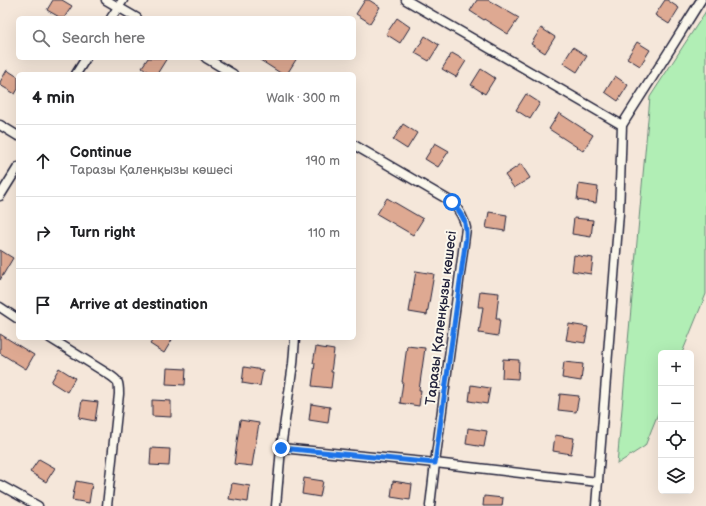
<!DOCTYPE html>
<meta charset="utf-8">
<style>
body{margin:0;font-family:"Balsamiq Sans",sans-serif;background:#f6f6f6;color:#202124}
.controls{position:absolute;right:12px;bottom:12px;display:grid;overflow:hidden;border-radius:6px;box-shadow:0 4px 16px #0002}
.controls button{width:36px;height:36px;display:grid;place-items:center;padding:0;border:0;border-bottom:1px solid #e0e0e0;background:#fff;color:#202124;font:20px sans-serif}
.stop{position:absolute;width:12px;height:12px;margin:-9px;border:3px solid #1a73e8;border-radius:50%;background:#fff}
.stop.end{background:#1a73e8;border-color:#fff;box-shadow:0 1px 4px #0008}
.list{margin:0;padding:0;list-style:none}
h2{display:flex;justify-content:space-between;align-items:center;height:52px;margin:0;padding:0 16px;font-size:17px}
h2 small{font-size:13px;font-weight:400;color:#757577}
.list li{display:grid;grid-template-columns:26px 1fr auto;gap:12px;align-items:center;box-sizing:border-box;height:72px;padding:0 16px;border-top:1px solid #e0e0e0}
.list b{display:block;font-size:15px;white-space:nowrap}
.list p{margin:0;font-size:13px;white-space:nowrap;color:#757577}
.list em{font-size:13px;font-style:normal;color:#757577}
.icon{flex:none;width:22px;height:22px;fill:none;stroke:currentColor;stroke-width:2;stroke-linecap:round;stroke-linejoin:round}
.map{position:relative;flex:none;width:706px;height:506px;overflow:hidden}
.search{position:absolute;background:#fff;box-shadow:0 4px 16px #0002;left:16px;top:16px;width:340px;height:44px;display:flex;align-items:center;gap:10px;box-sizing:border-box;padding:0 14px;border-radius:6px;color:#757577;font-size:15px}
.panel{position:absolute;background:#fff;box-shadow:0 4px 16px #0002;left:16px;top:72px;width:340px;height:268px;border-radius:6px}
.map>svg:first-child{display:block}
.green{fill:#b1eeb5;stroke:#6a8878}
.building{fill:#dea992;stroke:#22223b}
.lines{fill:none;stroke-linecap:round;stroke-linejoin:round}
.street-casing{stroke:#22223b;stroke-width:11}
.street{stroke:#fbf7ec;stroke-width:8}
.route{stroke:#1a73e8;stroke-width:5}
.labels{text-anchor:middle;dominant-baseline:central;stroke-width:4;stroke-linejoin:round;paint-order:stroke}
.street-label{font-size:14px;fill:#22223b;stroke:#fbf7ec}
</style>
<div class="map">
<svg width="706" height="506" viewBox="0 0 706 506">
<rect width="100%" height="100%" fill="#f5e7da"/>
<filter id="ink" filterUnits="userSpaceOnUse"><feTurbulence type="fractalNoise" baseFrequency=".025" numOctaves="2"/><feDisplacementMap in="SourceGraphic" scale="8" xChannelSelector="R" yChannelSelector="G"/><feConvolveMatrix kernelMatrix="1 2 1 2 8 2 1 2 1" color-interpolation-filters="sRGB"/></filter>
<g filter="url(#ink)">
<!-- green -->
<path class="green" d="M706,11v283l-24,59h-21v53l-16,40 -28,18 33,-367z"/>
<!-- building -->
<g class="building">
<path d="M53,0h9l10,6 -8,12h-3l-14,-8z"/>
<path d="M365,0h4l11,7 -10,16 -14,-9z"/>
<path d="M477,0h11l31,18 -11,16 -24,-15v1l-14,-9z"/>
<path d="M665,0h2l12,8 -10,16 -14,-9z"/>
<path d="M397,18l13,9 -10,16 -14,-9z"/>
<path d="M541,28l14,9 -10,16 -14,-9z"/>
<path d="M425,36l14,9 -10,16 -14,-8z"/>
<path d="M637,42l13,8 -10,16 -13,-8z"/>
<path d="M573,47l14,9 -10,16 -14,-9z"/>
<path d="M452,53l14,8 -10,16 -14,-8z"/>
<path d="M148,58h19l-10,16h-5l-10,-7z"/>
<path d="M257,58h40l-10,16h-5z"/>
<path d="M481,69l14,9 -10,16 -14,-9z"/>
<path d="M7,70l11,7v12l-3,5 -15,-9v-3z"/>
<path d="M615,76l13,9 -10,16 -13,-9z"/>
<path d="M526,94l14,9 -10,16 -14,-9z"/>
<path d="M559,113l34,22 -10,16 -34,-22z"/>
<path d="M403,124l14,9 -10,16 -14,-9z"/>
<path d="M435,143l14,8 -11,16 -13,-8z"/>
<path d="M521,164l9,14 -16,10 -9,-13z"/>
<path d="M579,184l19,3 -2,16 -19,-3z"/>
<path d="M387,198l36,21 -10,16 -36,-21z"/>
<path d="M489,212l18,3 -2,16 -19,-3z"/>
<path d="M574,218l19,2 -2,17 -19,-3z"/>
<path d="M0,250l13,8 -13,22z"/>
<path d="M574,255l19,3 -2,16 -19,-3z"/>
<path d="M416,271l18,3 -7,41 -18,-3z"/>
<path d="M480,291l19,2 -3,26h4l-2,17 -19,-3 4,-26h-5z"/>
<path d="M569,324l19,3 -3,16 -19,-3z"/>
<path d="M0,334l34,21 -8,14 -26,-16z"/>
<path d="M154,338h19l-9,15 -14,-9z"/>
<path d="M407,346l18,2 -6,42h2l-2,16 -19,-3 3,-21h-1z"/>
<path d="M316,347l18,3 -3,22h2l-2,16 -19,-2 3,-23h-2z"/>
<path d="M503,359l16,1 -1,19 -16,-1z"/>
<path d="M564,362l19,2 -2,17 -19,-3z"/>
<path d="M244,367l19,3 -3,16 -18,-3z"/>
<path d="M59,368l16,10 -8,14 -16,-10z"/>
<path d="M167,368l19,1 -1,16 -19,-1z"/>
<path d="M471,385l19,3 -3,16 -18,-3z"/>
<path d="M560,394l19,2 -3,16 -18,-2z"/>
<path d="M82,400l16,2 -3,19 -16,-3z"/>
<path d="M152,400l19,1v16l-19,-1z"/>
<path d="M311,404l19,3 -2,16 -19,-3z"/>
<path d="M240,420l19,3 -7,43 -18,-2z"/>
<path d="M468,428l19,3 -3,16 -18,-3z"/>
<path d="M555,435l19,3 -3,16 -18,-3z"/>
<path d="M151,448l19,1 -1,17 -19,-1z"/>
<path d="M39,459l16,9 -9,14 -16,-10z"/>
<path d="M304,478l19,3 -3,16 -18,-3z"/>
<path d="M76,481l16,3 -3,19 -17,-3z"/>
<path d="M393,481l19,3 -2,16 -19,-3z"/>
<path d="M232,483l18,3 -2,16 -19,-3z"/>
<path d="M484,496l19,2 -1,8h-19z"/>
</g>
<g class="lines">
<defs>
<g id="street">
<path d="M106,0l31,18"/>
<path d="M406,0l216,125"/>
<path d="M111,18l12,-18"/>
<path d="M206,58l27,16"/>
<path d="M76,74l10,-16"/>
<path d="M0,125l18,11"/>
<path d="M354,145l98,57c7,8 12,15 14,26l-31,235 -5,43"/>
<path d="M0,196l18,-29"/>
<path d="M0,307l18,12"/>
<path d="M50,338l58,36c11,7 11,8 11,20l-12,112"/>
<path d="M281,448l154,15 163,19"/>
<path d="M0,485l38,21"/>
<path d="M276,506l5,-58 12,-84 2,-26"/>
<path d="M596,506l23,-293 3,-88 49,-77 30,-48"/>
</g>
</defs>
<!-- street casing -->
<use href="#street" class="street-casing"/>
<!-- street -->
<use href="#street" class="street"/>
</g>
</g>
<g class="lines" filter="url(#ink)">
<!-- route -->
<path class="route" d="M281,448l154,15 31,-225c1,-17 -3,-22 -14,-36"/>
</g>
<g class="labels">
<!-- street labels -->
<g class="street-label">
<text transform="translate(441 318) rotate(-83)">Таразы Қаленқызы көшесі</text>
</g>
</g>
</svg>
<div class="controls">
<button>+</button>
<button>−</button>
<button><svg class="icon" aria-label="locate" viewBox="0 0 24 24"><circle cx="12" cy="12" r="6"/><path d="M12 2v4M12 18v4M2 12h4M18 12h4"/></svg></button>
<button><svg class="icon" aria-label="layers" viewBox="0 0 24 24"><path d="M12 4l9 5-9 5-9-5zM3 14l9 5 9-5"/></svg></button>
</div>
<div class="stop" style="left:452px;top:202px"></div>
<div class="stop end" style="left:281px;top:448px"></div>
<div class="search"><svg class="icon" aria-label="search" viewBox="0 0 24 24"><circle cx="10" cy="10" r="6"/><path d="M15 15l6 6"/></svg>Search here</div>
<section class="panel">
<h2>4 min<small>Walk · 300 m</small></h2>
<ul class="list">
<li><svg class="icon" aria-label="ahead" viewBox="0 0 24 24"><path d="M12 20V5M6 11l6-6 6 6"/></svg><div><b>Continue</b><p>Таразы Қаленқызы көшесі</p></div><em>190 m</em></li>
<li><svg class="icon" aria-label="right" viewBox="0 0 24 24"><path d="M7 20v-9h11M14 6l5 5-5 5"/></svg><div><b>Turn right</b></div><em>110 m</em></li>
<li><svg class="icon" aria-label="arrive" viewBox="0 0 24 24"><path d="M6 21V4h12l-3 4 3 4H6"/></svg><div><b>Arrive at destination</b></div></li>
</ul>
</section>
</div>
